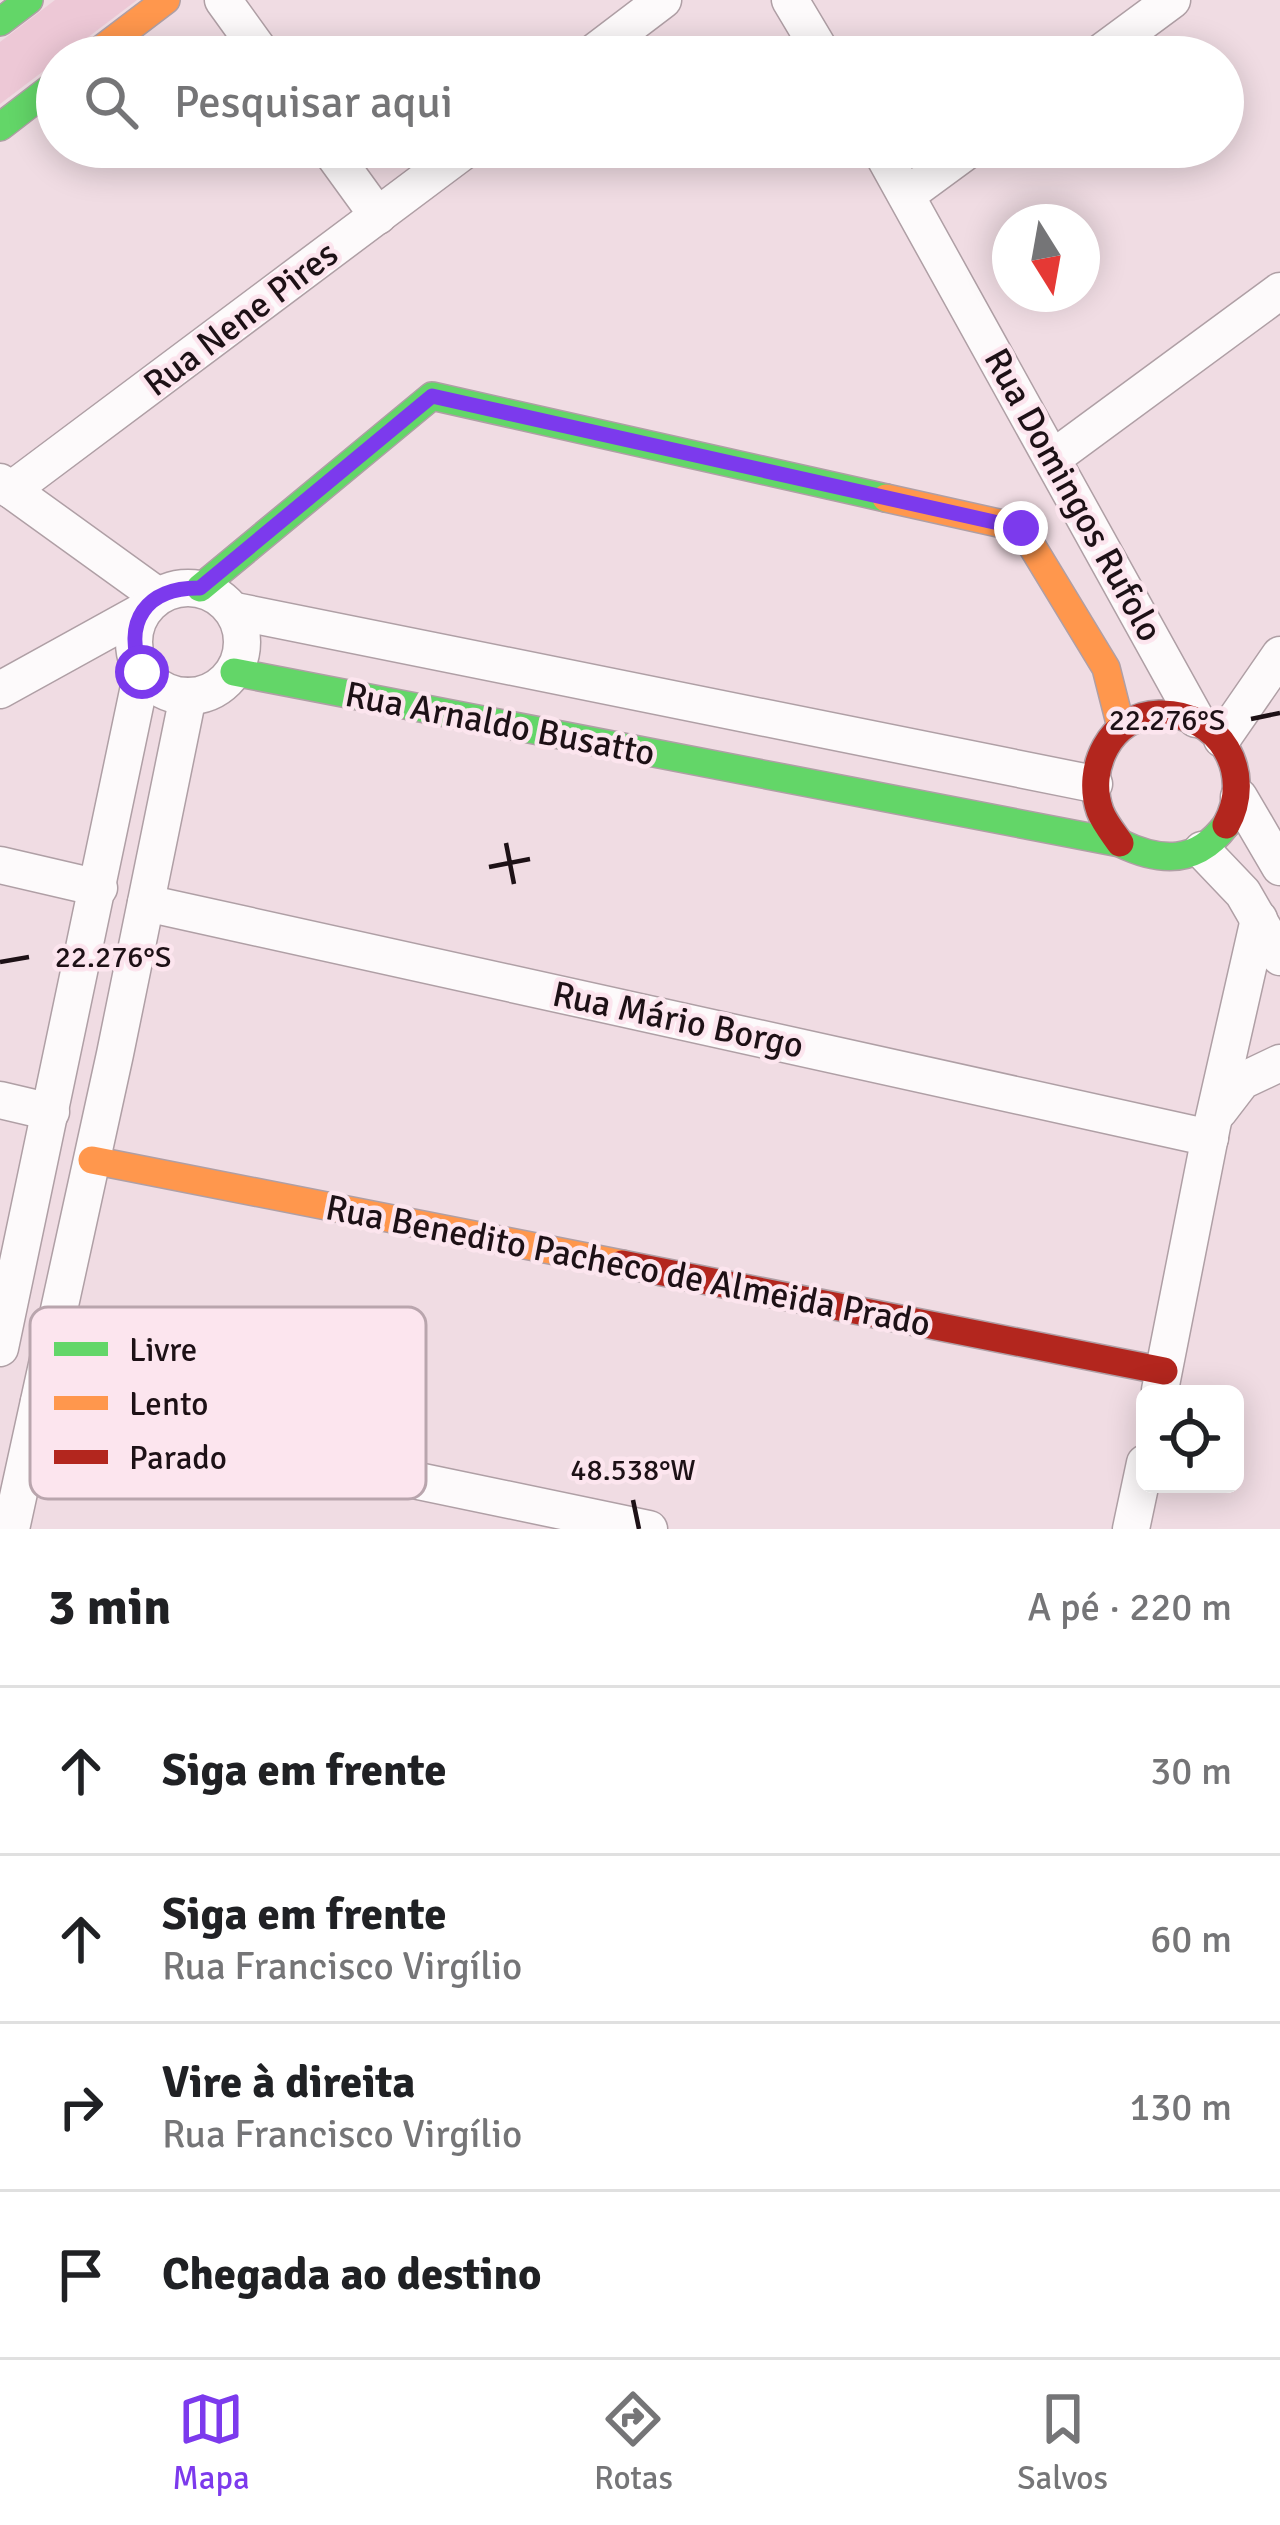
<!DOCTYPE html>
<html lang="pt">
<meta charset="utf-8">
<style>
body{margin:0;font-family:Signika,sans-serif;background:#f2f2f2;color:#202124}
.controls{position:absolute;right:36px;bottom:36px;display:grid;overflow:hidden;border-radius:18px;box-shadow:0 6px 30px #0003}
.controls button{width:108px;height:108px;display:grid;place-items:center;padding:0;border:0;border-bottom:3px solid #e0e0e0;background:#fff;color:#202124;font:60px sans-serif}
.compass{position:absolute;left:992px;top:204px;width:108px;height:108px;border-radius:50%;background:#fff;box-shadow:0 6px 30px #0003;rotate:169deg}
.stop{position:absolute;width:36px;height:36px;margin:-27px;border:9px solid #7c3aed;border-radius:50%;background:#fff}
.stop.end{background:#7c3aed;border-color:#fff;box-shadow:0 3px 12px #0008}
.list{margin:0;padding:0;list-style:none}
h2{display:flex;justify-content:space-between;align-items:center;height:156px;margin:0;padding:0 48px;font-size:51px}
h2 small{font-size:39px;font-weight:400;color:#757577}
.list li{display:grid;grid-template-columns:78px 1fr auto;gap:36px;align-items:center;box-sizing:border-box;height:168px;padding:0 48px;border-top:3px solid #e0e0e0}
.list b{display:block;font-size:45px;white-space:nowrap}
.list p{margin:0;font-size:39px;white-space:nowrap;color:#757577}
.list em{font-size:39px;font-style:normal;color:#757577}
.icon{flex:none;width:66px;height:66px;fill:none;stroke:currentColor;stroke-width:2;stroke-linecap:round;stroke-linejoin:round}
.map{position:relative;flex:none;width:1280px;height:1529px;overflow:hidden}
.search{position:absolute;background:#fff;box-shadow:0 6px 30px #0003;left:36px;right:36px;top:36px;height:132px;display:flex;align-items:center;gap:30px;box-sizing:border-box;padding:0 42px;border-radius:66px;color:#757577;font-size:45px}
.sheet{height:828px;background:#fff}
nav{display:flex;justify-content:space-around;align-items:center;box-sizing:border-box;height:168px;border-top:3px solid #e0e0e0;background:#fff;font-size:33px;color:#757577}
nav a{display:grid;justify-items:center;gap:6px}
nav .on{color:#7c3aed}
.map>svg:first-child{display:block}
.green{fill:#edc8d6}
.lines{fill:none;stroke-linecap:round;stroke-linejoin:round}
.street-casing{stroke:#af9fa5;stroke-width:39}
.fast-casing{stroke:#af9fa5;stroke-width:30}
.slow-casing{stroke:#af9fa5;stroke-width:30}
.jam-casing{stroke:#af9fa5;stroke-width:30}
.street{stroke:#fdfafb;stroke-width:36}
.fast{stroke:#63d668;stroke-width:27}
.slow{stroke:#ff974d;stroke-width:27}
.jam{stroke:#b3261e;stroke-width:27}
.route{stroke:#7c3aed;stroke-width:15}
.ticks{fill:none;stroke:#1d1116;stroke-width:4.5}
.labels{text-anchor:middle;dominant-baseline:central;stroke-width:9;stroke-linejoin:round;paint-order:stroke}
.street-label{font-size:36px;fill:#1d1116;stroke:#fce5ee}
.key{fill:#fce5ee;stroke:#b9a5ad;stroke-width:3}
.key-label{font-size:33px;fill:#1d1116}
.ticks-label{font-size:30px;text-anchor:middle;fill:#1d1116;stroke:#fce5ee;stroke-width:9;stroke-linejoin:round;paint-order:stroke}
</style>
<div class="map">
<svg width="1280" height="1529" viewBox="0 0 1280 1529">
<rect width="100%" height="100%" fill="#f0dce3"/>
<!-- green -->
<path class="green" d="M55,0h82l-137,104v-62z"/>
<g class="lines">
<defs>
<g id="street">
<path d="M223,0l41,57"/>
<path d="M790,0l34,57"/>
<path d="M588,57l75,-57"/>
<path d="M1095,57l77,-57"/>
<path d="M328,147l50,69"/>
<path d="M879,147l317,572"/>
<path d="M908,194l64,-47"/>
<path d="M1053,458l227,-167"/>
<path d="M0,482l158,114"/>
<path d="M11,490l458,-343"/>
<circle cx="188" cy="642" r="54"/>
<path d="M235,611l859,173"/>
<path d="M0,690l143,-79"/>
<path d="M1222,739l58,-84"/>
<path d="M1239,797l41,70"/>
<path d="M1202,850l41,43 37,64"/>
<path d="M0,865l99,23"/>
<path d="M146,903l1064,235"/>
<path d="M0,1100l51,12"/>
<path d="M1219,1111l23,-30 38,-18"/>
<path d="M0,1348l142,-676"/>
<path d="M1160,1390l52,-264 47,-207"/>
<path d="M39,1402l610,127"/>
<path d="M11,1529l104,-475 73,-358"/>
<path d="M1131,1529l14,-66"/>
</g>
<g id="fast">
<path d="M0,22l29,-22"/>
<path d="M0,127l57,-44"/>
<path d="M200,588l232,-192 454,102"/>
<path d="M234,672l886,171c41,20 77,21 106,-18"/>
</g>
<g id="slow">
<path d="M91,57l75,-57"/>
<path d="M886,498l135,30 85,140 15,59"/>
<path d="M92,1160l530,104"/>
</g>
<g id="jam">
<path d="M1120,843c-7,-10 -16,-21 -20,-32 -15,-42 10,-96 59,-97 61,-2 96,59 67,111"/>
<path d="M622,1264l542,107"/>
</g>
</defs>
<!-- street casing -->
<use href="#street" class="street-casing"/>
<!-- fast casing -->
<use href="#fast" class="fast-casing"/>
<!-- slow casing -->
<use href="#slow" class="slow-casing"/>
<!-- jam casing -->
<use href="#jam" class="jam-casing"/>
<!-- street -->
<use href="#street" class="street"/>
<!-- fast -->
<use href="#fast" class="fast"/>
<!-- slow -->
<use href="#slow" class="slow"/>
<!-- jam -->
<use href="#jam" class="jam"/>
</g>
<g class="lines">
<!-- route -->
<path class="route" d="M142,672c-20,-50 4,-85 58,-84l232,-192 589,132"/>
</g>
<!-- ticks -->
<path class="ticks" d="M1251,719l29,-6M506,843l8,41M489,867l41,-8M0,962l29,-5M633,1500l6,29"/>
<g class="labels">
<!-- street labels -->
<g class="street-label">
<text transform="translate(241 319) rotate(-37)">Rua Nene Pires</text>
<text transform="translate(1073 495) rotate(61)">Rua Domingos Rufolo</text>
<text transform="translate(500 724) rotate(11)">Rua Arnaldo Busatto</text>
<text transform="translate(678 1020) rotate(12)">Rua Mário Borgo</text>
<text transform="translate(628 1266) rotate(11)">Rua Benedito Pacheco de Almeida Prado</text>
</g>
</g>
<!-- legend -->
<rect x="30" y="1307" width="396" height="192" rx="18" class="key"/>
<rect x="54" y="1342" width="54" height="14" fill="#63d668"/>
<rect x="54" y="1396" width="54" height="14" fill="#ff974d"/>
<rect x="54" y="1450" width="54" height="14" fill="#b3261e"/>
<g class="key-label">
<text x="129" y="1361">Livre</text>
<text x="129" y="1415">Lento</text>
<text x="129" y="1469">Parado</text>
</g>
<g class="ticks-label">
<text x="1167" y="730">22.276°S</text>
<text x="113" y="967">22.276°S</text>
<text x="633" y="1480">48.538°W</text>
</g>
</svg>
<div class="controls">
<button><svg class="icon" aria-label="locate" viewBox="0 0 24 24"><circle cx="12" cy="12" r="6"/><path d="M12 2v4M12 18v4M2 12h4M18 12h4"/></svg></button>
</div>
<svg class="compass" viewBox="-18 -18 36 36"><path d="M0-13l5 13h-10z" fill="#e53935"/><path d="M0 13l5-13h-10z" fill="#757577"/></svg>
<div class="stop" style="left:142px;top:672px"></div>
<div class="stop end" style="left:1021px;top:528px"></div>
<div class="search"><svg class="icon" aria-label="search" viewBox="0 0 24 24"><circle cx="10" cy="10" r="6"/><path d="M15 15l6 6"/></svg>Pesquisar aqui</div>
</div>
<section class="sheet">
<h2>3 min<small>A pé · 220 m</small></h2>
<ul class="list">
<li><svg class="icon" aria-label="ahead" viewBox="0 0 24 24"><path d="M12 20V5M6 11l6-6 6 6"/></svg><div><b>Siga em frente</b></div><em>30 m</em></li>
<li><svg class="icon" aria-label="ahead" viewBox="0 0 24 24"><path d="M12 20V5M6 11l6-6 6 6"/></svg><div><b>Siga em frente</b><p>Rua Francisco Virgílio</p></div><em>60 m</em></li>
<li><svg class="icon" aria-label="right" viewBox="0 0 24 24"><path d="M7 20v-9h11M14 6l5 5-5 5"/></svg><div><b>Vire à direita</b><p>Rua Francisco Virgílio</p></div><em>130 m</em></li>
<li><svg class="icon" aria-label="arrive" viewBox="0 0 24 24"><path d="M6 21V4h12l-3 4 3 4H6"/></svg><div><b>Chegada ao destino</b></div></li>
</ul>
</section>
<nav>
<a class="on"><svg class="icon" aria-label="map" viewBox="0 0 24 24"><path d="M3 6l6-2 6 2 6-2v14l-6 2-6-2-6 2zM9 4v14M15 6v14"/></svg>Mapa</a>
<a><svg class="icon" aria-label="directions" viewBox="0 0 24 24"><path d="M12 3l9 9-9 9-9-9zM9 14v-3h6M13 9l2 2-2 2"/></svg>Rotas</a>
<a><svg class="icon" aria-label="saved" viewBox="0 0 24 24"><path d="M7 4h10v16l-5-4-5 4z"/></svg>Salvos</a>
</nav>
